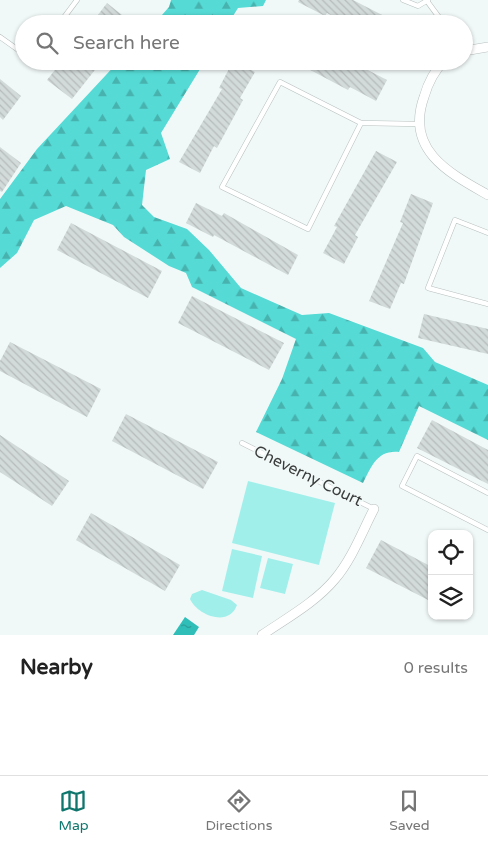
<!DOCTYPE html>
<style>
body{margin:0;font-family:"Varela Round",sans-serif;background:#f2f2f2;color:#222}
.controls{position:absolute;right:15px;bottom:15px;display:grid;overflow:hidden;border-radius:10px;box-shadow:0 1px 4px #0004}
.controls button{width:45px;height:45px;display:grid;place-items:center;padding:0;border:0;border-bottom:1px solid #e0e0e0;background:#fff;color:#222;font:25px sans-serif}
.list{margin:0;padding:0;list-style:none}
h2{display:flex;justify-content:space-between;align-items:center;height:65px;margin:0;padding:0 20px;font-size:21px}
h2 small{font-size:16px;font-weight:400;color:#767676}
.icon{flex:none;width:28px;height:28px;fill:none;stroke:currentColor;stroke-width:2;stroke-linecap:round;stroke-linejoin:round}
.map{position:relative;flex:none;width:488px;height:635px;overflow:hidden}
.search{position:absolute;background:#fff;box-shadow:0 1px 4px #0004;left:15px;right:15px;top:15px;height:55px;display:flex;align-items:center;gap:12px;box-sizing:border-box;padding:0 18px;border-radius:28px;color:#767676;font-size:19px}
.sheet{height:140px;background:#fff}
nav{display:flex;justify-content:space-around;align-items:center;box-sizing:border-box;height:70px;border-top:1px solid #e0e0e0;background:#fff;font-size:14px;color:#767676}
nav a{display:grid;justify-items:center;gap:2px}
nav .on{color:#0f766e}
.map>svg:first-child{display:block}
.forest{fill:url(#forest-firs)}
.park{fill:#a1efeb}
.water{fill:url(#water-ripples)}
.building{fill:url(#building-back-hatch)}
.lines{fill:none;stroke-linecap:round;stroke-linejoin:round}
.service-casing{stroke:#b7bfbe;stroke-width:5.5}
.minor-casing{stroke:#b7bfbe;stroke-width:10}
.service{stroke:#fff;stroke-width:4.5}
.minor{stroke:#fff;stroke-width:9}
.labels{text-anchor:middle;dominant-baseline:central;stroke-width:4;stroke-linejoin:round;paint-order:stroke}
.street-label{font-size:16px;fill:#3a3d3c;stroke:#f1f9f8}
</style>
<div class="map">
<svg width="488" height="635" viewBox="0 0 488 635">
<defs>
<pattern id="forest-firs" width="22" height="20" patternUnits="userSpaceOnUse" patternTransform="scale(1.25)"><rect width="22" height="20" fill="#55dad5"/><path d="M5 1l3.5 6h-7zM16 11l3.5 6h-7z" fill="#47b2ae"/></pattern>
<pattern id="water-ripples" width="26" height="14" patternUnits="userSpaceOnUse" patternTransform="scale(1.25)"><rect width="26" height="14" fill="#30beb9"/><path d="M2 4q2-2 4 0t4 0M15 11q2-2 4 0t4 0" fill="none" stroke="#2a9c98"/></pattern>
<pattern id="building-back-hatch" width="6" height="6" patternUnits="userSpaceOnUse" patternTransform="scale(1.25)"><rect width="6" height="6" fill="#d3dada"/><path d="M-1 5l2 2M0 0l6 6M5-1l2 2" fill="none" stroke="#b6bcbc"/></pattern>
</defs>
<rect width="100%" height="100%" fill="#f1f9f8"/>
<!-- forest -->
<g class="forest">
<path d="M171,0h95l-3,6 -25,2 -10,16h-74l15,-17z"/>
<path d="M119,61h86l-44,72 9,26 -24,11 -4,35 12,12 33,12 22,21 32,38 61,27 27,-2 94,35 12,14 53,23v55l-69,-34 -20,46c-22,-2 -27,14 -36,31l-107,-51 26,-53 14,-40 -104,-52 -6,-14 -17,-7 -45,-29 -11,-12 -47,-19 -32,14 -17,33 -17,15v-69l37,-50z"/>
</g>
<!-- park -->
<g class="park">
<path d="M248,481l87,22 -16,62 -87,-22z"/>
<path d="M232,549l30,7 -9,42 -31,-7z"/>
<path d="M268,558l25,6 -8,30 -25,-6z"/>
<path d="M202,590l29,10 6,5c-8,23 -40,10 -47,-6l2,-5z"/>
</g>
<!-- water -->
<path class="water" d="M185,617l14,10 -5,8h-21z"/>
<!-- building -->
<g class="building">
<path d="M299,0h54l33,17 -1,3 8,4h-45l-21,-11 -2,3 -27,-14z"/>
<path d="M107,3l25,20 -1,1h-40z"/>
<path d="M62,61h40l-30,38 -25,-19z"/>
<path d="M233,61l22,11 -15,26 3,2 -26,48 -3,-2 -14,27 -21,-11 43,-73 -3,-1z"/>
<path d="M300,61h45l14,7 1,-2 27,14 -11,21 -26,-14 -2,3 -49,-26z"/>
<path d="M0,79l21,17 -18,24 -3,-3z"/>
<path d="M0,147l21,16 -19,29 -2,-1z"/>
<path d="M376,151l21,11 -42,73 3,2 -14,27 -21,-11 14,-26 -3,-1z"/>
<path d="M411,194l22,9 -29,81 -3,-1 -11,26 -21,-8 34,-78 -3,-1z"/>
<path d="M196,203l26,13 2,-3 74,42 -10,20 -74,-40 -1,2 -27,-14z"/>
<path d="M71,223l91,48 -14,27 -91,-48z"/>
<path d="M192,296l92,47 -15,27 -91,-47z"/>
<path d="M424,314l64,15v25l-70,-16z"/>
<path d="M10,342l91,47 -14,28 -87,-46v-10z"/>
<path d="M126,414l92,48 -15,27 -91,-48z"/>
<path d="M432,420l56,30v34l-71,-36z"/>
<path d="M0,435l69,46 -17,25 -52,-34z"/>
<path d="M91,513l89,52 -15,26 -89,-51z"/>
<path d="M381,540l51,27v35l-66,-34z"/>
</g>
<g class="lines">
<defs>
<g id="service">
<path d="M403,0l15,6 10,-6"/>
<path d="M427,1l17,23"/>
<path d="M59,24l18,-24"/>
<path d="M0,37l24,17"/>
<path d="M280,82l81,41 -53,106 -86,-42z"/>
<path d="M361,123l58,1"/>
<path d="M488,233l-33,-13 -27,68 60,16"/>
<path d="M242,443l132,66"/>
<path d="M488,493l-71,-37 -15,30 86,44"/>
</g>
<g id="minor">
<path d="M464,51l24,-4"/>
<path d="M444,61c-11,11 -16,22 -20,36 -19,53 25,76 64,98"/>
<path d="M262,635c25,-17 54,-33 73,-56 17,-20 27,-47 39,-70"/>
</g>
</defs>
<!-- service casing -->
<use href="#service" class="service-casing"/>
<!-- minor casing -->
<use href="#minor" class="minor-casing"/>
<!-- service -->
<use href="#service" class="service"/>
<!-- minor -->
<use href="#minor" class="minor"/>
</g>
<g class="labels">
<!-- street labels -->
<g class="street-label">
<text transform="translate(308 476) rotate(26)">Cheverny Court</text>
</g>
</g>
</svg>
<div class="controls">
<button><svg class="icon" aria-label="locate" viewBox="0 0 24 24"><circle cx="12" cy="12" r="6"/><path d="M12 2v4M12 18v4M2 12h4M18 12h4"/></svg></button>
<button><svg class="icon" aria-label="layers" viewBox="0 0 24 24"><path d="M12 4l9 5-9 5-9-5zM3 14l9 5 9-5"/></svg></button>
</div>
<div class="search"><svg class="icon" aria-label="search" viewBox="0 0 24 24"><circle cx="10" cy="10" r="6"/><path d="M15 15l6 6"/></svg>Search here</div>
</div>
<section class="sheet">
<h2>Nearby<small>0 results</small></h2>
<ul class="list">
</ul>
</section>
<nav>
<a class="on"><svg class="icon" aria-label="map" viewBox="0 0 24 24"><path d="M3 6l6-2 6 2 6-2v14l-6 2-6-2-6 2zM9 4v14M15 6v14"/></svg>Map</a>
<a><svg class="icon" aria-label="directions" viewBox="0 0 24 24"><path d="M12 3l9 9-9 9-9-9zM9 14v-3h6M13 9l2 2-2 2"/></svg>Directions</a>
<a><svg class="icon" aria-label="saved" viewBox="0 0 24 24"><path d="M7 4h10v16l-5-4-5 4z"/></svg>Saved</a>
</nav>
